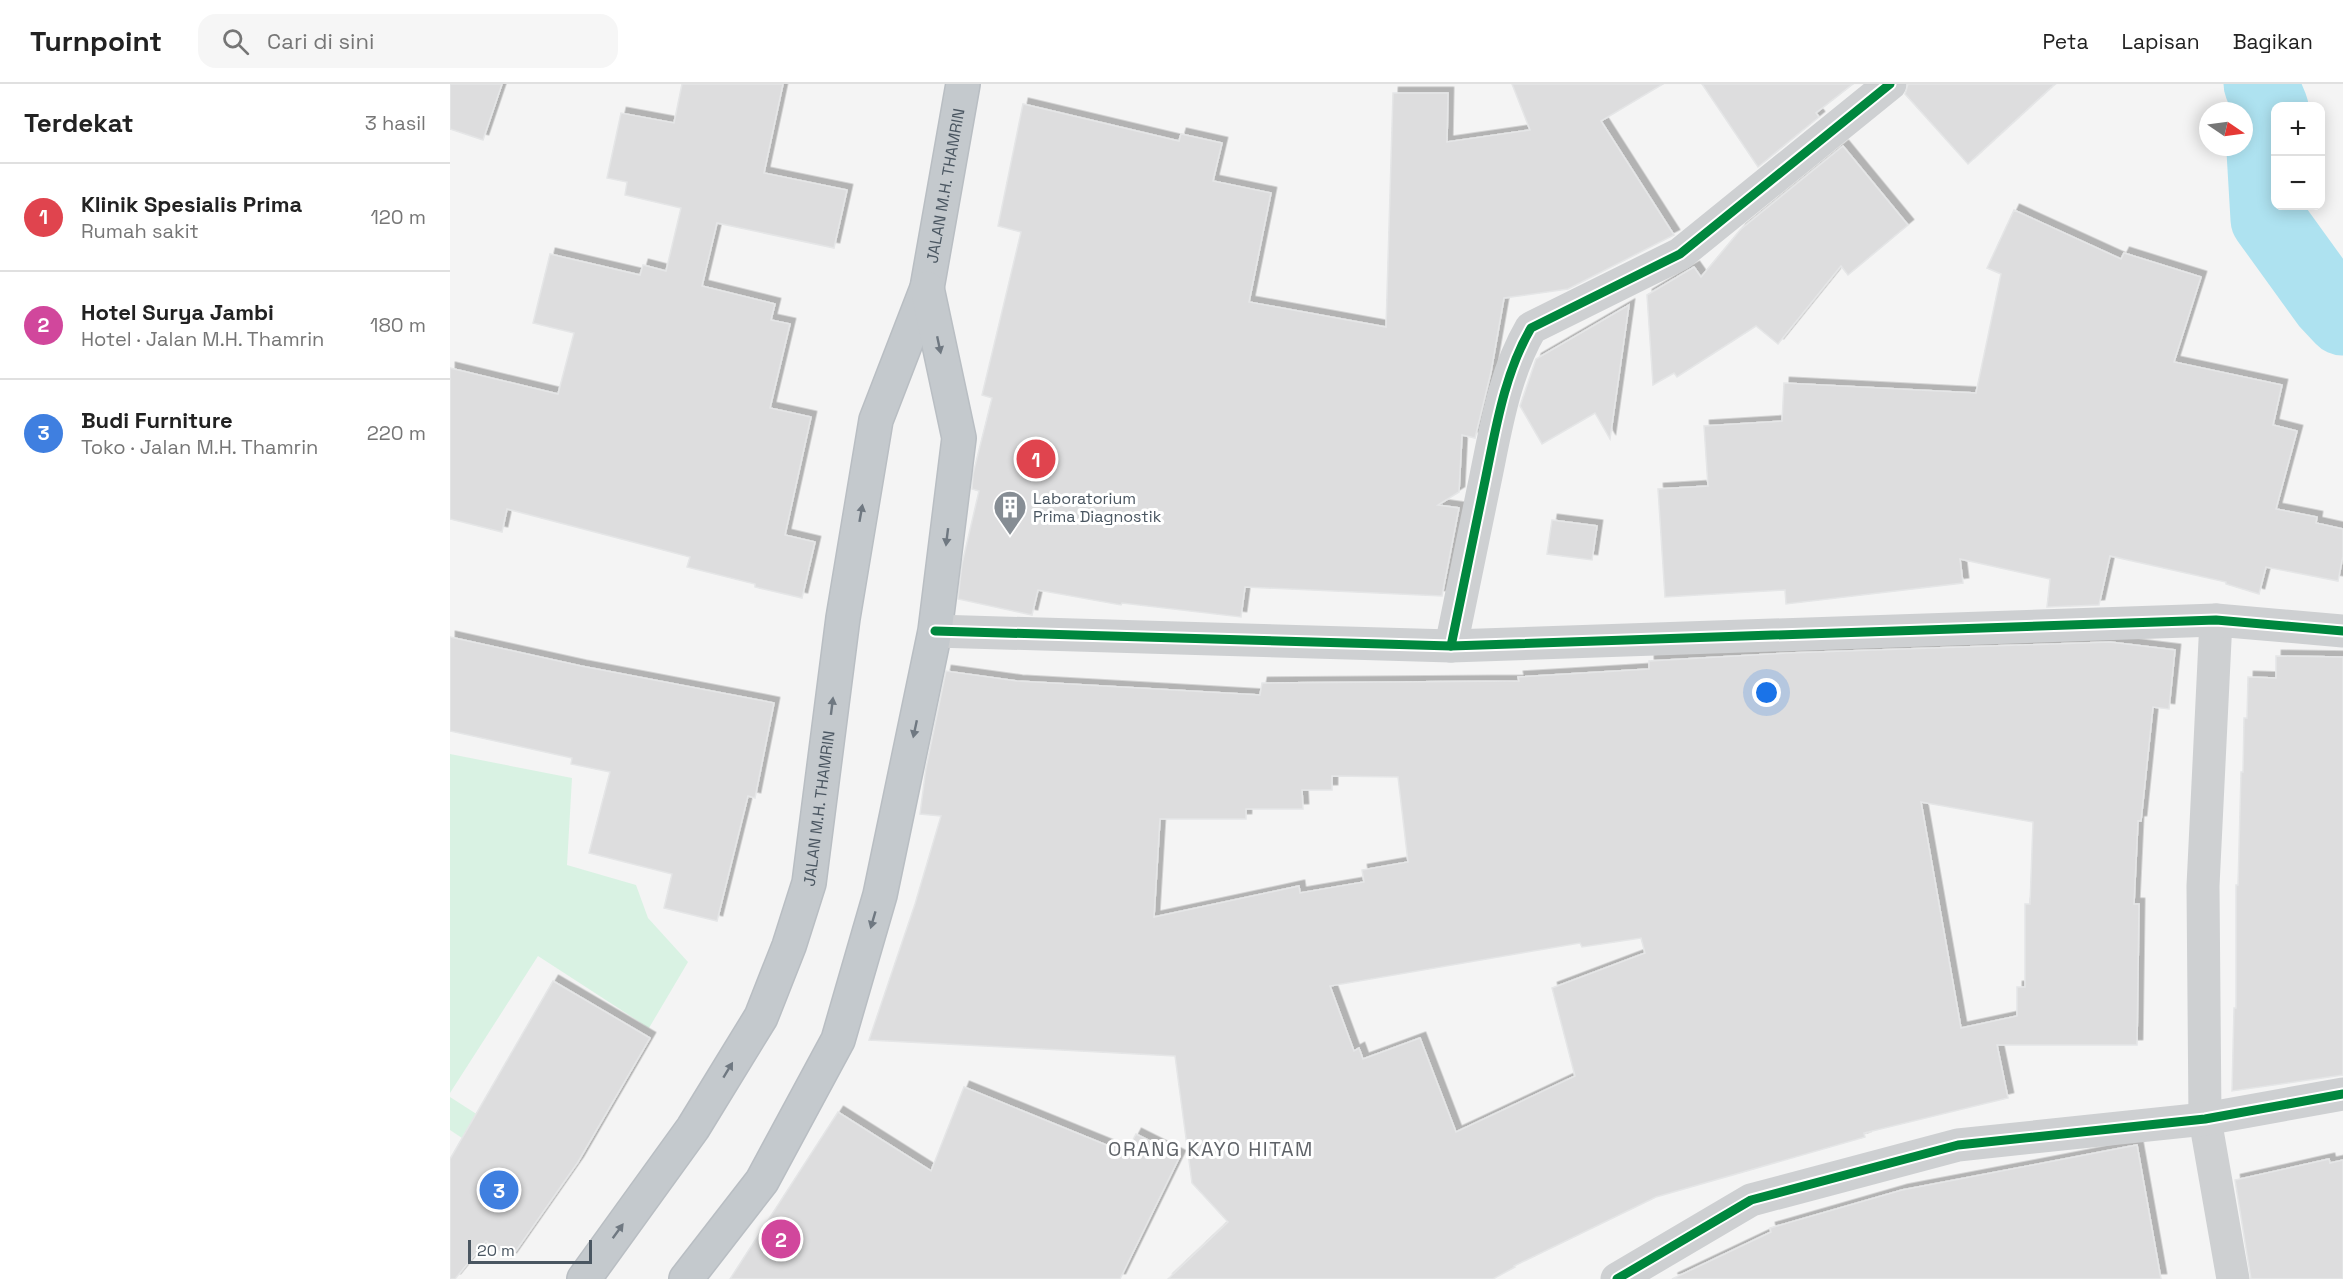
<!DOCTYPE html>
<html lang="id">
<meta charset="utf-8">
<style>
body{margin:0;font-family:"Space Grotesk",sans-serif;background:#f6f6f6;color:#222}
.controls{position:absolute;right:18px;top:18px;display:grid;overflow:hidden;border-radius:12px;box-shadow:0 3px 15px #0003}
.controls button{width:54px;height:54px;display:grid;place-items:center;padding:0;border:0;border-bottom:2px solid #e0e0e0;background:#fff;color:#222;font:30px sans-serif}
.compass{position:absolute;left:1749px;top:18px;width:54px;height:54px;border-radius:50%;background:#fff;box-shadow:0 3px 15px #0003;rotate:103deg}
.scale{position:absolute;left:18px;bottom:15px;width:124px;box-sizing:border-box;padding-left:6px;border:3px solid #4a5661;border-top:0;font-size:16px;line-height:21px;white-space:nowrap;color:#4a5661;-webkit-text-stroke:4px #fff;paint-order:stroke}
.you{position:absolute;left:1317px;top:609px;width:21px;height:21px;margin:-15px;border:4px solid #fff;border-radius:50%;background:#1a73e8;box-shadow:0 0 0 9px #1a73e833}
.badge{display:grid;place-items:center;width:39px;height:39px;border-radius:50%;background:#b45309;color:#fff;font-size:20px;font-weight:700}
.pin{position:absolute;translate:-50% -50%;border:3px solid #fff;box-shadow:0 2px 6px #0006}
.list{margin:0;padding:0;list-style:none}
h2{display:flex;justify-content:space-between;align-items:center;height:78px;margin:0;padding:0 24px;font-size:26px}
h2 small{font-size:20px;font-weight:400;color:#767676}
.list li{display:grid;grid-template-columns:39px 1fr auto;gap:18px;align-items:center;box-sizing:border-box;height:108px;padding:0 24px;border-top:2px solid #e0e0e0}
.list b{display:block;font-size:22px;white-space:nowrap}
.list p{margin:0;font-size:20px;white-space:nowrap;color:#767676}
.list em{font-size:20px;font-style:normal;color:#767676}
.icon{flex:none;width:33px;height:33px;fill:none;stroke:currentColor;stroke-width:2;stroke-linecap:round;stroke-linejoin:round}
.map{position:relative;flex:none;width:1893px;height:1195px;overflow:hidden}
header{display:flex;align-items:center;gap:36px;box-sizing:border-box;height:84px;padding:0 30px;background:#fff;border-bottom:2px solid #e0e0e0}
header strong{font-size:28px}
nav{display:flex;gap:33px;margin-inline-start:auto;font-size:21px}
.search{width:420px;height:54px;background:#f6f6f6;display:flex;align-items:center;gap:15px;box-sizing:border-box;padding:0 21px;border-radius:18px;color:#767676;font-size:22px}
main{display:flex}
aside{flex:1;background:#fff}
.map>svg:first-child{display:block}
.green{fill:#d9f2e3}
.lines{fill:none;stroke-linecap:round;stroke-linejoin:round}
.river{stroke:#aee2f0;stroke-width:75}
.building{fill:#ddddde;stroke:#e5e6e7;stroke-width:1.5;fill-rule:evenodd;filter:url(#shadow)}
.trunk-casing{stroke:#b9bec3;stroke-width:36}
.minor{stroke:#ced0d2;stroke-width:33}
.trunk{stroke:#c4c9cd;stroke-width:33}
.cycleway-casing{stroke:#fff;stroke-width:13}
.cycleway{stroke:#00873e;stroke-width:9}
.oneway{fill:#6f7881}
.labels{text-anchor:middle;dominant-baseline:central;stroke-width:6;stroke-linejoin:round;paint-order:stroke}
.street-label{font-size:16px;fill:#4a5661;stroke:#fff}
.poi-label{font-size:16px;fill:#4a5661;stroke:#fff;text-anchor:start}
.quarter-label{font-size:20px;letter-spacing:1.5px;fill:#5f6368;stroke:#fff}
</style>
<header>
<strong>Turnpoint</strong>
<div class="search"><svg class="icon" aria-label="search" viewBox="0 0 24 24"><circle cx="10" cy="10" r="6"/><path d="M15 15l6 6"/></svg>Cari di sini</div>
<nav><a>Peta</a><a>Lapisan</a><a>Bagikan</a></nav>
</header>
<main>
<aside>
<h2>Terdekat<small>3 hasil</small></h2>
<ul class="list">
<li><span class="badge" style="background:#e0444e">1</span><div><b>Klinik Spesialis Prima</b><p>Rumah sakit</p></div><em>120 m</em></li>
<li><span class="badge" style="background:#d1479c">2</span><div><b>Hotel Surya Jambi</b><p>Hotel · Jalan M.H. Thamrin</p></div><em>180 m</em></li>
<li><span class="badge" style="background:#3f7fe0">3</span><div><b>Budi Furniture</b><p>Toko · Jalan M.H. Thamrin</p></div><em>220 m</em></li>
</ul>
</aside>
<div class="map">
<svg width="1893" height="1195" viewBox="0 0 1893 1195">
<defs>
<filter id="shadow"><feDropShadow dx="5.5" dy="-5.5" stdDeviation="0" flood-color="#0004"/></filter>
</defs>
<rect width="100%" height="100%" fill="#f4f4f4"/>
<!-- green -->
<g class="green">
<path d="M0,670l122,24 -5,87 69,20 12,33 40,44 -39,66 -111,-72 -88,137z"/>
<path d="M0,1013l111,71 -21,22 -90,-60z"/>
</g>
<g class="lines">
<!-- river -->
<path class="river" d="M1811,0l10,24 -7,43 4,68 60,83 15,16"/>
</g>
<!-- building -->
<g class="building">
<path d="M0,0h52l-19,56 -33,-11z"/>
<path d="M232,0h101l-19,89 83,17 -13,58 -117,-25 -15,63 73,18 -4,16 19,4 -20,84 41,9 -26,118 30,7 -13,56 -47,-11v-3l-68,-17 3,-10 -183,-48 -5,23 -52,-13v-151l108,26 16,-61 -41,-10 17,-69 90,21 3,-10 23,6 15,-63 -56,-13 2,-13 -20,-4 14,-65 53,10z"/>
<path d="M1062,0h151l-62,37 73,114 -106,54 -64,9 -13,74 -16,66 -13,-3 -3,57 -21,13 21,3 -17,88 -197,-9 -4,30 -119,-14 -1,2 -83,-15 -6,25 -74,-16 4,-35 17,-73 -7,-2 1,-15 19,-76 -10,-3 39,-163 -23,-6 25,-122 156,37 2,-7 41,9 -9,38 58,12 -22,109 137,25 7,-234h55l-1,49 83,-12z"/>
<path d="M1252,0h151l-37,29 3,4 -61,50z"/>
<path d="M1458,0h147l-87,80 -63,-70z"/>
<path d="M1393,62l65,79 -60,50 -7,-9 -63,78 -22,-18 -79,51 -3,-4 -21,12 -6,-90 47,-28 7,10 40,-48z"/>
<path d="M1564,126l107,49 3,-6 77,24 -27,85 108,23 -9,40 24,6 -21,78 41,8 -1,6 27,6v27l-5,25 -72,-14 -7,27 -33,-10v-2l-116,-26 -11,49 -52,2 3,-28 -90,-20 3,24 -177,21 -1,-14 -120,7 -7,-108 50,-3 -4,-60 78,-5 2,-38 192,10 25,-119 -14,-6z"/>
<path d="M1179,221l-19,134 -15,-26 -53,31 -22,-38 16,-47z"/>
<path d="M1102,436l45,6 -5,34 -45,-6z"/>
<path d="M0,553l131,29 193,37 -19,95 -7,-2 -31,125 -53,-13 8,-34 -83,-21 21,-81 -39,-8 1,-6 -122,-27z"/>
<path d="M1660,558l65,8 -6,59 -16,-2 -12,114h-3l-4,83h5l-2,141h-140l11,53 -144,35 1,4 -209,60 -142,69 1,1 -22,12h-325l60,-57 -36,-39 -17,-127 -306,-16 46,-136 26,-88 -21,-2 6,-46 20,-97 71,10 243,14 2,-12 257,-2 -1,-4 131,-8v-8l139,-8zM882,692l66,1 10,85 -46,8 2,12 -64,11 -1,-7 -145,31 6,-98h86v-10h57l-1,-19h30zM1471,718l112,20 -3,82h-5v83h-8v29l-56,12zM1191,854l4,15 -93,35 23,88 -119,56 -36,-94 -57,21 -4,-11 -5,3 -24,-65 250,-43 2,4z"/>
<path d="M1826,572l67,1v418l-111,16 2,-83h2v-123h2l3,-113h2l1,-54h3l1,-41 28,1z"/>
<path d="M103,897l97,57 -72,124 -67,96 -25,-17 -31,38h-5v-120z"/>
<path d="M514,1003l162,66 10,-19 44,22 -60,123h-390l108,-167 93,59z"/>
<path d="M1687,1061l24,134h-489l99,-47 -1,-4 132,-38z"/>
<path d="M1879,1075l1,4 13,-3v119h-92l-16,-99z"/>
</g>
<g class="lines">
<defs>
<g id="trunk">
<path id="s1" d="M134,1195l109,-151 68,-111 28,-71 20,-63 34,-265 33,-198 51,-132 36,-204"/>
<path d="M236,1195l76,-98 76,-141 42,-145 55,-264 24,-193 -32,-150"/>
</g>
</defs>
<!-- trunk casing -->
<use href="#trunk" class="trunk-casing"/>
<!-- minor -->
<g class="minor">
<path d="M1766,536l-13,266 2,233 28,160"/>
<path d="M485,547l516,15 765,-26 127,11"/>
<path d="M1001,562c12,-57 23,-113 35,-170 10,-49 19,-104 45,-148l149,-74 210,-170"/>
<path d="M1167,1195l134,-79 207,-55 247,-26 138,-25"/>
</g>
<!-- trunk -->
<use href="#trunk" class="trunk"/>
<defs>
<g id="cycleway">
<path d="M485,547l516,15 765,-26 127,11"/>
<path d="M1001,562c12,-57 23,-113 35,-170 10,-49 19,-104 45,-148l149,-74 210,-170"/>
<path d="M1167,1195l134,-79 207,-55 247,-26 138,-25"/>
</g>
</defs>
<!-- cycleway casing -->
<use href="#cycleway" class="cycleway-casing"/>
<!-- cycleway -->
<use href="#cycleway" class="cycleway"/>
</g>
<!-- one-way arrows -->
<defs><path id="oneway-solid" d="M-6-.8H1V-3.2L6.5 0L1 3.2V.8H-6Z" transform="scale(1.5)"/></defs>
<g class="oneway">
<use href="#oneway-solid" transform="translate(489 261) rotate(78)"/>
<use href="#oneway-solid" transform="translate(411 429) rotate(-80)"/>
<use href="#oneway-solid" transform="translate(497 453) rotate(97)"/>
<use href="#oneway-solid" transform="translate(382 622) rotate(-83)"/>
<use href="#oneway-solid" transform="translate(465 645) rotate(102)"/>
<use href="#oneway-solid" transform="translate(423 836) rotate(106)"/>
<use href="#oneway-solid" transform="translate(278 986) rotate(-59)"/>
<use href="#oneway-solid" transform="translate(168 1147) rotate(-54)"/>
</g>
<!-- icons -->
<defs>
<symbol id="building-pin" viewBox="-11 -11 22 30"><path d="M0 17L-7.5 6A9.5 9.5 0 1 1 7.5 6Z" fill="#868d94" stroke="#fff"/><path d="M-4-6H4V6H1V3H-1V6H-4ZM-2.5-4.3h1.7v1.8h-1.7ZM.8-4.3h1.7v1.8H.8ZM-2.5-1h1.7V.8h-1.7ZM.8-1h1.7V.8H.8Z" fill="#fff"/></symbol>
</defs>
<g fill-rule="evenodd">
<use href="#building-pin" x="541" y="404" width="38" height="52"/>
</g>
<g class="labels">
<!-- street labels -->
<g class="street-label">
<text stroke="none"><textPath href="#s1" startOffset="1172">JALAN M.H. THAMRIN</textPath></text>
<text stroke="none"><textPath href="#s1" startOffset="534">JALAN M.H. THAMRIN</textPath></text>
</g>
<!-- poi labels -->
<g class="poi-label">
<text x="583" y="414">Laboratorium<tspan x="583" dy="18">Prima Diagnostik</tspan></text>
</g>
<!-- quarter labels -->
<g class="quarter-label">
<text x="761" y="1065">ORANG KAYO HITAM</text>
</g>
</g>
</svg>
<div class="controls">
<button>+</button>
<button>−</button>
</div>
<svg class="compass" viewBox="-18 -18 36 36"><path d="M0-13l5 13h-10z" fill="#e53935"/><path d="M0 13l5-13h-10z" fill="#767676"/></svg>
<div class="scale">20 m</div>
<div class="you"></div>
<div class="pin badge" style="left:586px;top:375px;background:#e0444e">1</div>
<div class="pin badge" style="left:331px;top:1155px;background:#d1479c">2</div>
<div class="pin badge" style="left:49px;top:1106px;background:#3f7fe0">3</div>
</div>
</main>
